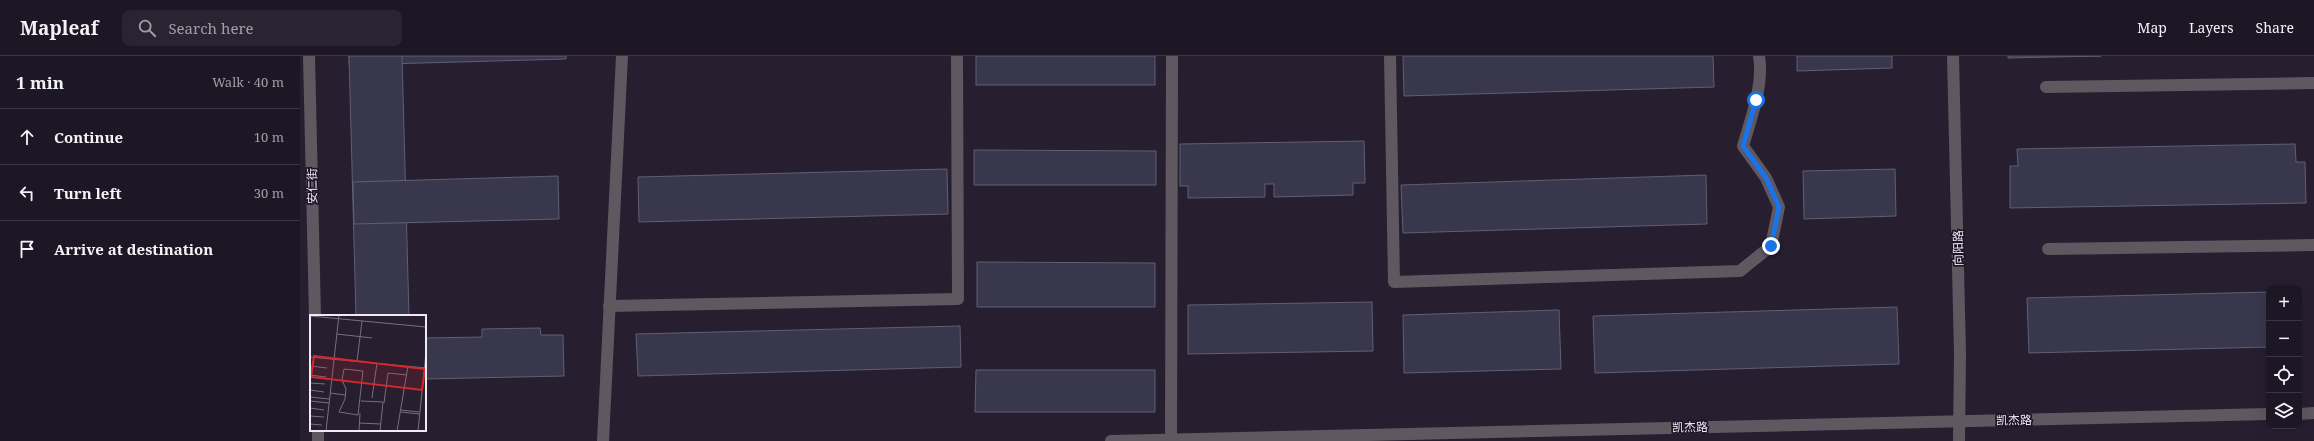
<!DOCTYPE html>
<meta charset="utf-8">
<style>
body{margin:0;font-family:"Noto Serif","Noto Sans SC",serif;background:#2a2331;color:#f1f3f6}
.controls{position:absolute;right:12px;bottom:12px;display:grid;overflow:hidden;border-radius:8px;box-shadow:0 4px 16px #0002}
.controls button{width:36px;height:36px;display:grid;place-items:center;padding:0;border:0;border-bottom:1px solid #3b3541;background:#1d1624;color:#f1f3f6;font:20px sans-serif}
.stop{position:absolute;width:12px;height:12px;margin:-9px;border:3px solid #1a73e8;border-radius:50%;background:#fff}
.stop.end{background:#1a73e8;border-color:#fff;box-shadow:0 1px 4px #0008}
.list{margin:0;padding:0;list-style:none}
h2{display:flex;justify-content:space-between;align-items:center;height:52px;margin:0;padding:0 16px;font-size:17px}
h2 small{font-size:13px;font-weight:400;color:#a09fa6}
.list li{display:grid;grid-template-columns:26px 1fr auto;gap:12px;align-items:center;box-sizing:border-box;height:56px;padding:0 16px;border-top:1px solid #3b3541}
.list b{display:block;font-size:15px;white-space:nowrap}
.list em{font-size:13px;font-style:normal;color:#a09fa6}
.icon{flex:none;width:22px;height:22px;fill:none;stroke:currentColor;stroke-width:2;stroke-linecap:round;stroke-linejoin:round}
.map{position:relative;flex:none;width:2014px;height:385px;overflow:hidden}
header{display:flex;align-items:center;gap:24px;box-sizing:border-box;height:56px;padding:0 20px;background:#1d1624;border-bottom:1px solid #3b3541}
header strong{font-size:19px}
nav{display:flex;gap:22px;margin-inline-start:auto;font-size:14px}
.search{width:280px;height:36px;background:#2a2331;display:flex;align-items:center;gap:10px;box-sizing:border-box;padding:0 14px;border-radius:8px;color:#a09fa6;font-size:15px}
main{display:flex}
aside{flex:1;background:#1d1624}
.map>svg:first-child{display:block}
.building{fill:#39374c;stroke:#605f75}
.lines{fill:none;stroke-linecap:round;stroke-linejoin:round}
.minor{stroke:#5f5860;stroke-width:12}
.route{stroke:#1a73e8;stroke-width:5}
.labels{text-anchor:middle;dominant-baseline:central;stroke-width:3.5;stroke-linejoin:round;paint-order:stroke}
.street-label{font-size:12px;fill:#f0eaf7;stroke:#1d1526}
.inset-road{fill:none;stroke:#777080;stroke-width:1}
.view{fill:#d62828;fill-opacity:0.15;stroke:#d62828;stroke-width:2}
.inset-edge{fill:none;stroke:#f0eaf7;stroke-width:2}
</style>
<header>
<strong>Mapleaf</strong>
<div class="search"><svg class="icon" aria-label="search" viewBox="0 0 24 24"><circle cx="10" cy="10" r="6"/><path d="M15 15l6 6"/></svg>Search here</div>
<nav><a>Map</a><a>Layers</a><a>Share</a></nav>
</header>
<main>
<aside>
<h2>1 min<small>Walk · 40 m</small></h2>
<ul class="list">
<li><svg class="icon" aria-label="ahead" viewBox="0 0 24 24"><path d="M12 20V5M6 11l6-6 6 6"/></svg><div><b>Continue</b></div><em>10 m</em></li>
<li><svg class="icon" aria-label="left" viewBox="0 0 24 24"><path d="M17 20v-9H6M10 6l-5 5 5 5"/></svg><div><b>Turn left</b></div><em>30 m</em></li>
<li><svg class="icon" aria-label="arrive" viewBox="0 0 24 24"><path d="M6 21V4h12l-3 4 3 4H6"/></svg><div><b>Arrive at destination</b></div></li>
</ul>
</aside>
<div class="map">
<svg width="2014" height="385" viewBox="0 0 2014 385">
<rect width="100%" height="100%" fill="#271e30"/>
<!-- building -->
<g class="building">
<path d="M49,0h217v3l-217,6z"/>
<path d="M49,0h53l7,260h-53z"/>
<rect x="676" y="0" width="179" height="29"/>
<path d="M1103,0h310l1,31 -310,9z"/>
<path d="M1497,0h95v12l-95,3z"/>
<path d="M1708,0h93l-93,2z"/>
<path d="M1064,85l1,42h-12v12l-79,2v-13h-9v13l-77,1v-12h-8v-42z"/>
<path d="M1995,88l1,18h9l1,41 -296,5v-42h8l-1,-17z"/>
<path d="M674,94l182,1v34h-182z"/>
<path d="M647,113l1,45 -309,8 -1,-45z"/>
<path d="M1595,113l1,47 -92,3 -1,-48z"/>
<path d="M1406,119l1,49 -304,9 -2,-48z"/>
<path d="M258,120l1,43 -205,5 -1,-42z"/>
<path d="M677,206l178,1v44h-178z"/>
<path d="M1969,236v55l-240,6 -2,-55z"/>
<path d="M1072,246l1,49 -185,3v-49z"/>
<path d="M1597,251l2,57 -304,9 -2,-57z"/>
<path d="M1259,254l2,59 -157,4 -1,-58z"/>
<path d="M660,270l1,41 -323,9 -2,-42z"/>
<path d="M240,272l1,7h22l1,41 -139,3v-41l57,-1v-8z"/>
<path d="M676,314h179v42h-180z"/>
</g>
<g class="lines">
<!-- minor -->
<g class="minor">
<path d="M9,0l6,260"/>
<path d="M1090,0l4,226 346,-11 31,-25 8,-39 -13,-29 -23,-32c8,-28 21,-61 16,-90"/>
<path d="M1653,0l7,297 -1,88"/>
<path d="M1746,31l268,-4"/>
<path d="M1748,193l266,-4"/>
<path d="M309,250l349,-7 -1,-243"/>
<path d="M1999,358l15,-1"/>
<path d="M18,374v11"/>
<path d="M871,383l1,-383"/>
<path d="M303,385l19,-385"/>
<path d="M811,385l1158,-27"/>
</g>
</g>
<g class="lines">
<!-- route -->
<path class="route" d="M1456,44l-13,46 23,32 13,29 -8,39"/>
</g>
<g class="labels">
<!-- street labels -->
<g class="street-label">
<text transform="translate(12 130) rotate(-91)">安仁街</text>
<text transform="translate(1658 192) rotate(-91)">向阳路</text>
<text transform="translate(1714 364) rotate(-1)">凯杰路</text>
<text transform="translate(1390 371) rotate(-1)">凯杰路</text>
</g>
</g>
<!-- overview -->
<g transform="translate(10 259)">
<rect width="116" height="116" fill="#271e30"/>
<path class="inset-road" d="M0,1l116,11M27,19l35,4M0,42l116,11M47,46l5,-40M0,51l17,2M34,54l19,2 -5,44 -19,-3 6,-13 1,-10 -4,-9zM0,60l16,2M0,68l15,1M0,75l14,2M20,78l15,2M0,82l19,2M62,83l5,-35M0,86l19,2M51,86l22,1 -3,29M74,88l4,-30 19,2M0,93l14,2M91,95l18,2M91,97l18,2M0,101l14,1M49,108l22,1M0,109l12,1M16,116l13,-116M49,116l1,-18M87,116l11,-65M108,116l8,-79"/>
<path class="view" d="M4,41l111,13 -3,21 -111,-13z"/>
<rect width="116" height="116" class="inset-edge"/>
</g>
</svg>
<div class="controls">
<button>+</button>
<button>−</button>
<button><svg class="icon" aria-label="locate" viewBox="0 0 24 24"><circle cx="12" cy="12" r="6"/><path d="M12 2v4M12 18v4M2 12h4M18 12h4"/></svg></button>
<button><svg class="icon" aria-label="layers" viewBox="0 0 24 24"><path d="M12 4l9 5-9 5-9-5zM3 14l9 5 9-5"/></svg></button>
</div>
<div class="stop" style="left:1456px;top:44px"></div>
<div class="stop end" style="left:1471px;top:190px"></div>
</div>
</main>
